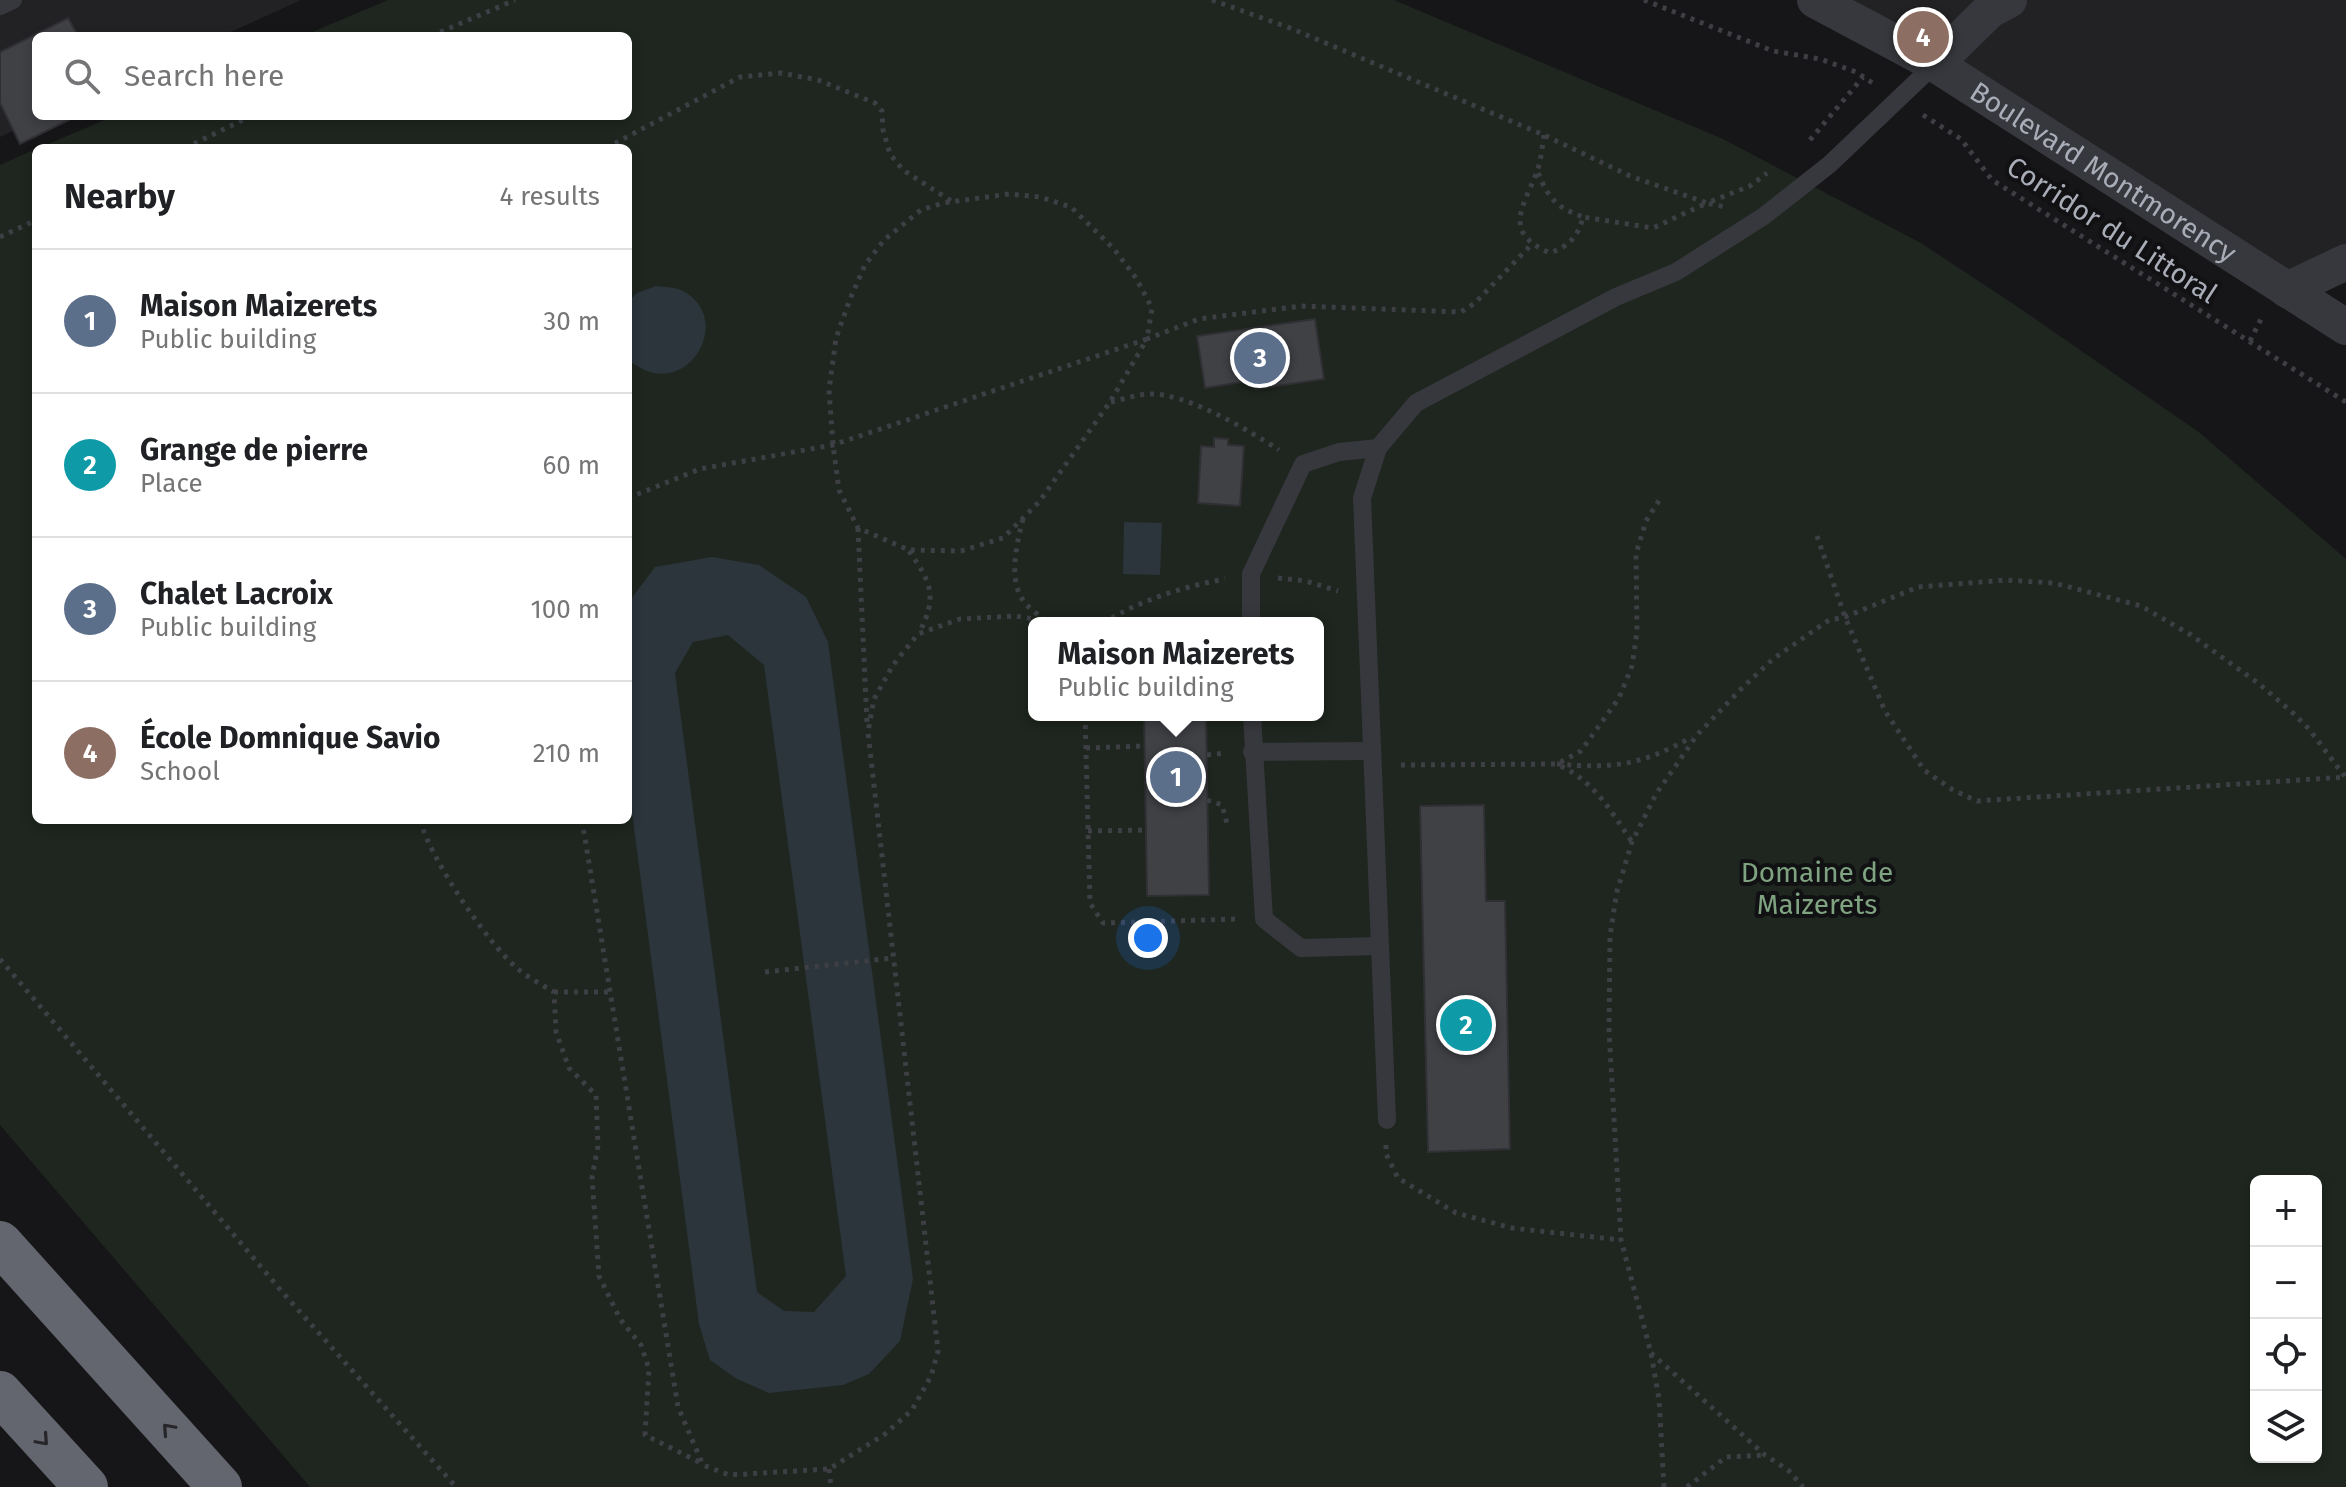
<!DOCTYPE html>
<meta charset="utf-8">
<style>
body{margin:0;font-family:"Fira Sans",sans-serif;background:#f6f6f6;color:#202124}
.controls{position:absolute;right:24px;bottom:24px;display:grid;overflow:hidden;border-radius:12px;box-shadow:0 4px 12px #0003}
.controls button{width:72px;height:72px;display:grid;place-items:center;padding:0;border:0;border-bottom:2px solid #e0e0e0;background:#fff;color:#202124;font:40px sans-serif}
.you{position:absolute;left:1148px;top:938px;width:28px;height:28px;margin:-20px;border:6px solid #fff;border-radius:50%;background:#1a73e8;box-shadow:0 0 0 12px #1a73e833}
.badge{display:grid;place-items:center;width:52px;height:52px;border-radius:50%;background:#7e622b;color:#fff;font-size:26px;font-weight:700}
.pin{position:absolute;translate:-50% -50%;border:4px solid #fff;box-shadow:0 2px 8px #0006}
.popup{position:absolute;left:1028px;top:617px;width:296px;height:104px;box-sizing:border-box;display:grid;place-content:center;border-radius:12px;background:#fff;filter:drop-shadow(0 2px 6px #0005);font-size:26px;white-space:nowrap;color:#757577}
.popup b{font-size:30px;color:#202124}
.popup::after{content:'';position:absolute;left:50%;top:100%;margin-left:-16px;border:16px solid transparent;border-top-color:#fff}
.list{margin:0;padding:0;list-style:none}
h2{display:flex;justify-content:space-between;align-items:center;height:104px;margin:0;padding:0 32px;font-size:34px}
h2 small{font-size:26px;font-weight:400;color:#757577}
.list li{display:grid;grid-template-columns:52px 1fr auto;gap:24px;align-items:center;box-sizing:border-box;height:144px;padding:0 32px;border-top:2px solid #e0e0e0}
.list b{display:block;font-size:30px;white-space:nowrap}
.list p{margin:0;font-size:26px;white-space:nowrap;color:#757577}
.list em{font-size:26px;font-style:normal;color:#757577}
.icon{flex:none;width:44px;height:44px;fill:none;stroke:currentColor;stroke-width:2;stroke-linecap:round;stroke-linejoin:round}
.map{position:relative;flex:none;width:2346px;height:1487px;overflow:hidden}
.search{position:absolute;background:#fff;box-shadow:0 4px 12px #0003;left:32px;top:32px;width:600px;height:88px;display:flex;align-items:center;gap:20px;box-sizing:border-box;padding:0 28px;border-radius:12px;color:#757577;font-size:30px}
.panel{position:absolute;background:#fff;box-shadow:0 4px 12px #0003;left:32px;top:144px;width:600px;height:680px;border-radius:12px}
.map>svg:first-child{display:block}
.built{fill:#222225}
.green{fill:#1e261f;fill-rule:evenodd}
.water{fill:#2c353c;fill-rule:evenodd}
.building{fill:#404145;stroke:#303034;stroke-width:2}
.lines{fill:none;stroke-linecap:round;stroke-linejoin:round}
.path{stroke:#3d3f44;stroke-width:5;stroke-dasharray:4 6;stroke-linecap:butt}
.lane{stroke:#37383d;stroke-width:18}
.street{stroke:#37383d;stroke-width:36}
.highway{stroke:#63666e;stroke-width:44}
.oneway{stroke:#26262a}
.labels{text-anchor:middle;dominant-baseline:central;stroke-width:8;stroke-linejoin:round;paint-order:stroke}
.street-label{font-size:28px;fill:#a8adb8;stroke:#111113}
.park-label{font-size:28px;fill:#7fa381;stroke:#111113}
</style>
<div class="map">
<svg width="2346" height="1487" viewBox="0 0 2346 1487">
<rect width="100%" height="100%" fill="#161618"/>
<!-- built -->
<g class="built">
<path d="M0,0h301l-79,36h-186v80h10l-46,21z"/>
<path d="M1815,0h531v262l-59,28z"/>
</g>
<!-- green -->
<path class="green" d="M388,0h1006l329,139 198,104 97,64 182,126 146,126v928h-2036l-310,-362v-960l36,-16v671h592v-672h-589l75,-32h514v-80h-325zM1034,623h284v92h-284zM2256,1181h60v276h-60z"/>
<!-- water -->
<g class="water">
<path d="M656,286c8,1 18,1 25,4 58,28 3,119 -53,69v-57l9,-9z"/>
<path d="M1124,522l38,1 -2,52 -37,-1z"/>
<path d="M712,557l47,8 47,32 22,45 85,637 -13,62 -31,33 -26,11 -74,8 -32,-14 -27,-19 -11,-36 -71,-542v-179l27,-36zM728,635l36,30 82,611 -32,36 -30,-1 -27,-19 -82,-619 18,-31z"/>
</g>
<!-- building -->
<g class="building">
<path d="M68,18l10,18h-42v80h41l-57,28 -20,-41v-51z"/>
<path d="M1315,319l9,60 -68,10 -1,-9 -50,8 -8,-52z"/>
<path d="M1214,438l14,1v6l16,1 -4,60 -42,-3 3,-57 13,1z"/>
<path d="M1144,715h62l3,180 -62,1z"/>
<path d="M1484,805l2,96h19l5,248 -82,3 -8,-346z"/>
</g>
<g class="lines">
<!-- path -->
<g class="path">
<path d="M1212,0l78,28 254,107 86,41 77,27 43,-17 17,-13"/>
<path d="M1644,0l129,51 47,8 36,13 18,12"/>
<path d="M431,36l84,-36"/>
<path d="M1923,115l38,24 31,41 354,222"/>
<path d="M1544,135c-2,13 -3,27 -8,39 -14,35 -33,59 14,79 19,-7 28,-16 33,-36l70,11 54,-25 18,4"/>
<path d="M1810,140l53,-63"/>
<path d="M185,148l66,-32"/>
<path d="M606,148l134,-71 41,-4 37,7 57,23 7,8 1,19 7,24 13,16 48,31"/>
<path d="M1538,173c11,26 18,34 45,44"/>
<path d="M0,237l36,-17"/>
<path d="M2250,341l12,-24"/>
<path d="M1111,402c12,-3 25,-7 37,-8 37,-2 100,36 131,56"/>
<path d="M628,498l72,-29 133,-24 314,-106 5,-31 -16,-30 -22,-29 -43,-42 -31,-10 -31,-3 -66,9 -22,7 -37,30 -19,25 -15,34 -14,39 -7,52 4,55 6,45 19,38 51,22 52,1 42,-13 36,-36 71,-100 37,-63 52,-20 102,-13 160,6 14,-9 56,-58"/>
<path d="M1023,519c-6,24 -16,62 2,84 5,6 14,12 20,17"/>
<path d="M858,528l9,195"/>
<path d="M1817,536l28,81 40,94 39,59 29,20 24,11 369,-24"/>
<path d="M909,551c22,31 29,46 10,82"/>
<path d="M1278,578l28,3 32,10"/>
<path d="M1103,623c38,-23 79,-36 122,-44"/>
<path d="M1085,715l5,188 13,20 135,-4"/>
<path d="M1086,748l59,-2"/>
<path d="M1207,755l20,-2"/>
<path d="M1557,764c56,5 85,1 135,-27"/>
<path d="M1401,765l156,-1 24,-13 38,-53 13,-32 5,-34 -1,-78 10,-33 16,-25"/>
<path d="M1561,766c34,17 50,45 71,76"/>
<path d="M1207,800l15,5 6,22"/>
<path d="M420,820c10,38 67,123 98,149 11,9 24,16 36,23l2,40 13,36 27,27 2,51 -6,31 7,99 21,43 21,26 8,24 -4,66 58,29"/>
<path d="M582,820l96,587 25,58 26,10 100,-6 56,-35 27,-24 19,-34 7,-25 -70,-619 6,-33 19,-34 25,-31 42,-15 56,-3 41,7"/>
<path d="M1088,831l58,-1"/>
<path d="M0,959l284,335 172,193"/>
<path d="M765,972l128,-14"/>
<path d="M554,992h58"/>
<path d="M1386,1145v9l12,24 58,35 56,15 109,12"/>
<path d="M1651,1353l114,102 23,15 15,17"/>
<path d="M829,1469l2,18"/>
<path d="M1664,1487l-5,-88 -8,-46 -30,-113 -12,-209 1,-95 7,-45 15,-49 24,-48 41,-59 45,-47 31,-29 56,-39 16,-3 73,-30 88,-7 48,3 87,23 50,29 67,48 35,30 16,16 37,49"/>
<path d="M1687,1487l39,-30 38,-2"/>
</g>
<!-- lane -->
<g class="lane">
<path d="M0,6l13,-6"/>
<path d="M1251,623v-49l52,-110 36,-12 39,-4"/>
<path d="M1252,715l12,204 37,29 79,-2"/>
<path d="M1252,752l119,-1"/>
<path d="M1387,1120l-25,-622 16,-50 38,-45 200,-106 60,-25 88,-56 66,-52 105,-100"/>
</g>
<!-- street -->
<g class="street">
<path id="s1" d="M1815,0l120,64 411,263"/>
<path d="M1935,64l55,-54 19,-10"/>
<path d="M2287,290l59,-28"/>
</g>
<!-- highway -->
<g class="highway">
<path d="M0,1243l220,244"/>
<path d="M0,1393l86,94"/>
</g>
</g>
<!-- one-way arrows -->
<defs><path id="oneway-chevron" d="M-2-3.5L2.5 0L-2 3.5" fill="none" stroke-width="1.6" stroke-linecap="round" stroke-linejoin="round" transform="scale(2)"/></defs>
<g class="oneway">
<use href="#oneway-chevron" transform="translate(168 1429) rotate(-132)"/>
<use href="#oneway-chevron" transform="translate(43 1440) rotate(48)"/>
</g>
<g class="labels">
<!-- street labels -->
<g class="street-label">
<text stroke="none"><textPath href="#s1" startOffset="336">Boulevard Montmorency</textPath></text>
<text transform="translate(2112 230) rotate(33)">Corridor du Littoral</text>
</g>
<!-- park labels -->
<g class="park-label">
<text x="1817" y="872">Domaine de<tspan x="1817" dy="32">Maizerets</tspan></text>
</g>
</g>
</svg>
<div class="controls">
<button>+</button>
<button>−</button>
<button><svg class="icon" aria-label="locate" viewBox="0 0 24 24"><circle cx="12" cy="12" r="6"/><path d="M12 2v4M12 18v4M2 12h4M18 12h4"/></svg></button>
<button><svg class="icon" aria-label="layers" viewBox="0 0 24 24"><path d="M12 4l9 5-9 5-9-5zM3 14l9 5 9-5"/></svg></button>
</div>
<div class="you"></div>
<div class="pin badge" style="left:1176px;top:777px;background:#5c6f8a">1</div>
<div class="popup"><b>Maison Maizerets</b>Public building</div>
<div class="pin badge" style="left:1466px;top:1025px;background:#0f9aa8">2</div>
<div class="pin badge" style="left:1260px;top:358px;background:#5c6f8a">3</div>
<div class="pin badge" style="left:1923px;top:37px;background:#8d6e63">4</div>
<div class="search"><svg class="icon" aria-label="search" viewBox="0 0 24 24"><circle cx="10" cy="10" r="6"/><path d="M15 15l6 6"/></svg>Search here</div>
<section class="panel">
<h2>Nearby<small>4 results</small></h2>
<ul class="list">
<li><span class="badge" style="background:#5c6f8a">1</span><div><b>Maison Maizerets</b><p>Public building</p></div><em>30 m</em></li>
<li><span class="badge" style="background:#0f9aa8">2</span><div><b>Grange de pierre</b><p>Place</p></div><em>60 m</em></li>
<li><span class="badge" style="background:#5c6f8a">3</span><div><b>Chalet Lacroix</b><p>Public building</p></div><em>100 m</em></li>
<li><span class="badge" style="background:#8d6e63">4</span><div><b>École Domnique Savio</b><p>School</p></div><em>210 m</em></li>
</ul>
</section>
</div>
